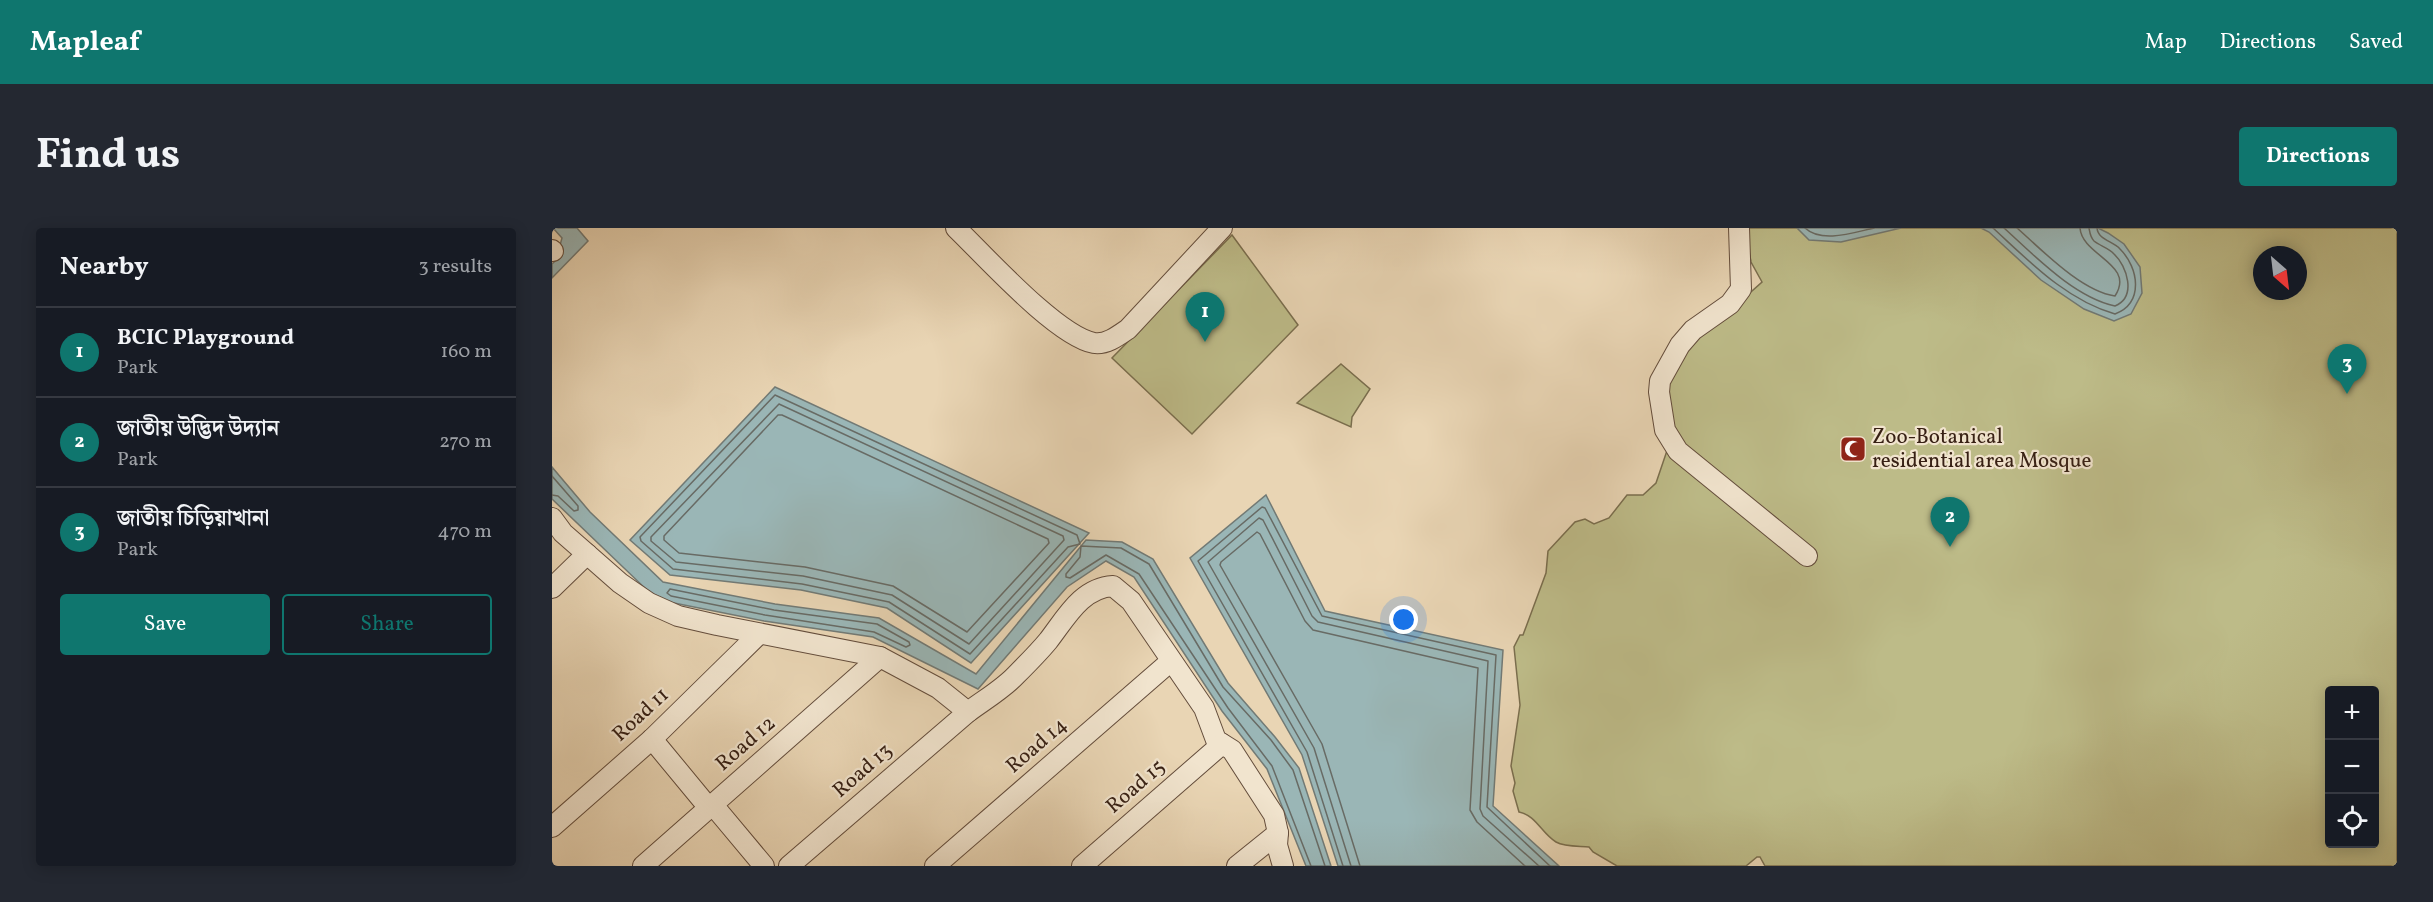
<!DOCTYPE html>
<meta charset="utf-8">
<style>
body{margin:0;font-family:Vollkorn,"Noto Serif Bengali",serif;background:#242831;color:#f1f3f6}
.controls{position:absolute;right:18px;bottom:18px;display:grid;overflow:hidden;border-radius:6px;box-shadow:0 3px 15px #0003}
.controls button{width:54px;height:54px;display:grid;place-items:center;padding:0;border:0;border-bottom:2px solid #363941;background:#171b24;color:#f1f3f6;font:30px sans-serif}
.compass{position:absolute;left:1701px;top:18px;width:54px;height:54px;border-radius:50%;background:#171b24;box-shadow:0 3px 15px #0003;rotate:152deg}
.you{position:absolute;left:852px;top:392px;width:21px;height:21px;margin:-15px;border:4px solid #fff;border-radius:50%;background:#1a73e8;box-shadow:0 0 0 9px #1a73e833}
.badge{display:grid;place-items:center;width:39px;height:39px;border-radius:50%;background:#0f766e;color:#fff;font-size:20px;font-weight:700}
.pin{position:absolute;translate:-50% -50px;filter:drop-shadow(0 2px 3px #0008)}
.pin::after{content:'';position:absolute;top:32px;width:21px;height:18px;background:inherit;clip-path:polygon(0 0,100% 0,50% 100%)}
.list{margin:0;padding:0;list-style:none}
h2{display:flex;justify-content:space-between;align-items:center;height:78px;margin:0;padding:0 24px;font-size:26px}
h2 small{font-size:20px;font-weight:400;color:#9ea1a6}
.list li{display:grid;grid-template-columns:39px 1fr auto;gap:18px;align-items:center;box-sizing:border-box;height:90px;padding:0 24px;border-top:2px solid #363941}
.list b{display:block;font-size:22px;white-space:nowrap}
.list p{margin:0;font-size:20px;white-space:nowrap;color:#9ea1a6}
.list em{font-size:20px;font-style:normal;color:#9ea1a6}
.actions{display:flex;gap:12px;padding:18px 24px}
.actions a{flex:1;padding:14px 0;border:2px solid #0f766e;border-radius:6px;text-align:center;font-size:21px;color:#0f766e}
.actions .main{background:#0f766e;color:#fff}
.icon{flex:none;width:33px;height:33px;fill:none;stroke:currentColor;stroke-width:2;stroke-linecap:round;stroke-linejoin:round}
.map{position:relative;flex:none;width:1845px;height:638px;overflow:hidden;border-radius:6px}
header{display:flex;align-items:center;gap:36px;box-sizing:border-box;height:84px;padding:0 30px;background:#0f766e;color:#fff}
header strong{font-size:28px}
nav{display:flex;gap:33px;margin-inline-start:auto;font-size:21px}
.intro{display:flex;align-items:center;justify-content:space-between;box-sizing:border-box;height:144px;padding:0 36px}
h1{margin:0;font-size:42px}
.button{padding:15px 27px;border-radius:6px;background:#0f766e;color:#fff;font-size:21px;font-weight:700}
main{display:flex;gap:36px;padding:0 36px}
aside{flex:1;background:#171b24;border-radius:6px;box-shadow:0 3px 15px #0003}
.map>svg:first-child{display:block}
.green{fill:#bdbb88;stroke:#7a6e4e;stroke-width:1.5;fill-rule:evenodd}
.water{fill:#9ab6b6;stroke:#727a75;stroke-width:1.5}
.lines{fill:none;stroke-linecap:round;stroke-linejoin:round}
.shore{stroke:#686b65;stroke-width:1.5}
.minor-casing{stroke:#644d3c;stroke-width:22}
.minor{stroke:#f1e4ce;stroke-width:20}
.labels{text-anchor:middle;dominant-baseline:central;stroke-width:4.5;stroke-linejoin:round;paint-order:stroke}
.poi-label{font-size:21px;fill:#372014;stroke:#f1e4ce;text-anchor:start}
.street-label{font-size:21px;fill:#372014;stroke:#f1e4ce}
</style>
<header>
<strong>Mapleaf</strong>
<nav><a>Map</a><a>Directions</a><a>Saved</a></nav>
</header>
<div class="intro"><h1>Find us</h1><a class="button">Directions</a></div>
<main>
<aside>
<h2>Nearby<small>3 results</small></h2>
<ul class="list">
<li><span class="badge">1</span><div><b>BCIC Playground</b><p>Park</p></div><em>160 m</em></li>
<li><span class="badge">2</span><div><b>জাতীয় উদ্ভিদ উদ্যান</b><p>Park</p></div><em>270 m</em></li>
<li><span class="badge">3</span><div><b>জাতীয় চিড়িয়াখানা</b><p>Park</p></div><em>470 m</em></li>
</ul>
<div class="actions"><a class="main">Save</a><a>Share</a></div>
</aside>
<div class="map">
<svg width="1845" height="638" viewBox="0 0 1845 638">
<rect width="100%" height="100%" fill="#e9d5b4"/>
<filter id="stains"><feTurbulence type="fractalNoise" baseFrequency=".00333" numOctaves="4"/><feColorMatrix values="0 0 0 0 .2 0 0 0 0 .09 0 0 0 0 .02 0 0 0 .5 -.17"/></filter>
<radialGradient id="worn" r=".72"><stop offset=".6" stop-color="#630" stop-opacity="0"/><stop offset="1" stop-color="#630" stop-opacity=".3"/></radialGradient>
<!-- green -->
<g class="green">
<path d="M1193,0h652v638h-632l-5,-9h-3l-11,9h-129l-24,-14 -4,-5c-10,-1 -24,0 -33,-5 -14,-8 -20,-27 -37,-30l-6,-21 2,-8 -4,-17 9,-61 -6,-58 6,-12h3l23,-62 2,-22 27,-29 10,-3 9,5 15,-6 18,-23h16l13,-12 17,-50 -7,-48 22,-37 74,-66 -11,-20zM1710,27h36v36h-36zM1778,463h44v153h-44z"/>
<path d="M680,7l66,90 -106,109 -80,-76z"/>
<path d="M789,136l29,25 -18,28 -1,10 -54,-24z"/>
</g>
<!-- water -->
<g class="water">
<path d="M1,0h24l11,13 -36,37v-14l4,-4 6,-22z"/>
<path d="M1245,0h104l-60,14 -32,-2z"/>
<path d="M1429,0h117l10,5 16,11 16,23 2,26 -11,21 -17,7 -30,-12 -43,-29 -52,-48z"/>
<path d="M223,159l314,146 -118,130 -84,-55 -86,-18 -131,-15 -40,-35z"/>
<path d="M0,239l38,45 73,70 112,22 104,14 97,56 110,-134 36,2 31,17 75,124 47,54 24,31 32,98h-25l-39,-97 -45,-58 -88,-134 -28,-16 -39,26 -89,102 -105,-52 -109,-16 -95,-19 -20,-10 -97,-93z"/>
<path d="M714,267l59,116 178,39 -10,156 66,60h-221l-36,-111 -112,-197z"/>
</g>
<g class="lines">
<!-- shore -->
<g class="shore">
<path d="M1253,0c17,16 50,4 69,0"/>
<path d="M1441,0c36,33 73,72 122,86 29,-11 24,-46 5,-65 -7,-8 -22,-9 -23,-21"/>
<path d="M1452,0c31,28 70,69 111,78 22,-9 12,-40 -1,-52 -5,-6 -14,-8 -20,-13 -4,-4 -4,-8 -5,-13"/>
<path d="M1465,0c25,22 64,63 98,68 21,-32 -33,-40 -35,-68"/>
<path d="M223,167l302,140 3,9 -12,3 -98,107 -81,-52 -87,-18 -129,-15 -32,-28 -1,-4z"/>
<path d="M227,176l284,132 1,4 -95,104 -77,-49 -89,-19 -127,-14 -25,-21v-4z"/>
<path d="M226,187h4l266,124 1,4 -82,89 -74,-46 -88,-19 -126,-14 -15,-13v-4z"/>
<path d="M0,248l26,30v4l-4,1 -16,-15 -6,-1"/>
<path d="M118,361l104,21 103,14 32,18 1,3 -4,2 -32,-15 -109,-17 -94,-19 -4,-3z"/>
<path d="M759,638l-39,-100 -44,-58 -89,-134 -33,-19 -36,23 -4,-1v-3l14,-17 1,-11 40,2 28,16 74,123 48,53 22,30 32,96"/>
<path d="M791,638l-36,-114 -109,-191 64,-54 3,1 57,108 174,39 -9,152 63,59"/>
<path d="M799,638l-37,-118 -106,-186 51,-44 4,2 49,96 6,6 170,39 -8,148 3,7 56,50"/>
<path d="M808,638l-38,-122 -102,-179 1,-3 36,-30 3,2 45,87 8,9 165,38 -8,142 7,12 48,44"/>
</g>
<defs>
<g id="minor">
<path d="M404,0c30,29 101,108 138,115 12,2 24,-7 34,-14l94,-101"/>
<path d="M1187,0l2,61 -11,15 -37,26 -13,15 -20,36 -1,11 6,38 13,21 129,105"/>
<path d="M0,22l1,1"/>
<path d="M0,290l11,15 24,21 33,29 29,20 29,13 39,9 163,32 58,31 30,24c16,-12 35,-23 48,-37 11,-11 22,-22 32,-34 18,-23 33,-53 65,-55l18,15 73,107 12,32 16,10 42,65 4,18 -1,12 6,21"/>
<path d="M0,360l35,-34"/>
<path d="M100,511l57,69"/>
<path d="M161,577l51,61"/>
<path d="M0,599l100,-88 107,-105"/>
<path d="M91,638l237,-209"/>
<path d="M237,638l179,-154"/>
<path d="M383,638l236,-205"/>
<path d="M530,638l140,-122"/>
<path d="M685,638l41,-33"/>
</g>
</defs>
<!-- minor casing -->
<use href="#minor" class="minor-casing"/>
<!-- minor -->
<use href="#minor" class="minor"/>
</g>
<!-- icons -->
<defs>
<symbol id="mosque-square" viewBox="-11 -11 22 22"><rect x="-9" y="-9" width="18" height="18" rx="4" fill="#8f2418" stroke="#f1e4ce"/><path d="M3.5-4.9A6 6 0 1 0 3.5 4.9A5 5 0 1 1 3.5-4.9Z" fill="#fff"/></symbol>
</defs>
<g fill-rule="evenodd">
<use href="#mosque-square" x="1286" y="206" width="30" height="30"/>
</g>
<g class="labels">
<!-- poi labels -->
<g class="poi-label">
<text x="1320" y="209">Zoo-Botanical<tspan x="1320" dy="24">residential area Mosque</tspan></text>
</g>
<!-- street labels -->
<g class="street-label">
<text transform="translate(89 487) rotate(-43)">Road 11</text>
<text transform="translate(194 516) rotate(-41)">Road 12</text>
<text transform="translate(485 518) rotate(-41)">Road 14</text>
<text transform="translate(311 543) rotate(-41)">Road 13</text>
<text transform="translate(584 559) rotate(-41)">Road 15</text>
</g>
</g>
<rect width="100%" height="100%" filter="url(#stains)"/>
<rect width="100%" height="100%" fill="url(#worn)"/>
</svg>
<div class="controls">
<button>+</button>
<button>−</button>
<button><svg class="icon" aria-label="locate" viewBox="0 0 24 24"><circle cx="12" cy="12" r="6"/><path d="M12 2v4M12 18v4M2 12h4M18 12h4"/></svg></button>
</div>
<svg class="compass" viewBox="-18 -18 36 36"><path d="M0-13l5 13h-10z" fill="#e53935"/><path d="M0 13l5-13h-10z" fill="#9ea1a6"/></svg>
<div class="you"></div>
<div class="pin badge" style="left:653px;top:114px">1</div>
<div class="pin badge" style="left:1398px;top:319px">2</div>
<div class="pin badge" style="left:1795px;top:166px">3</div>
</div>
</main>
